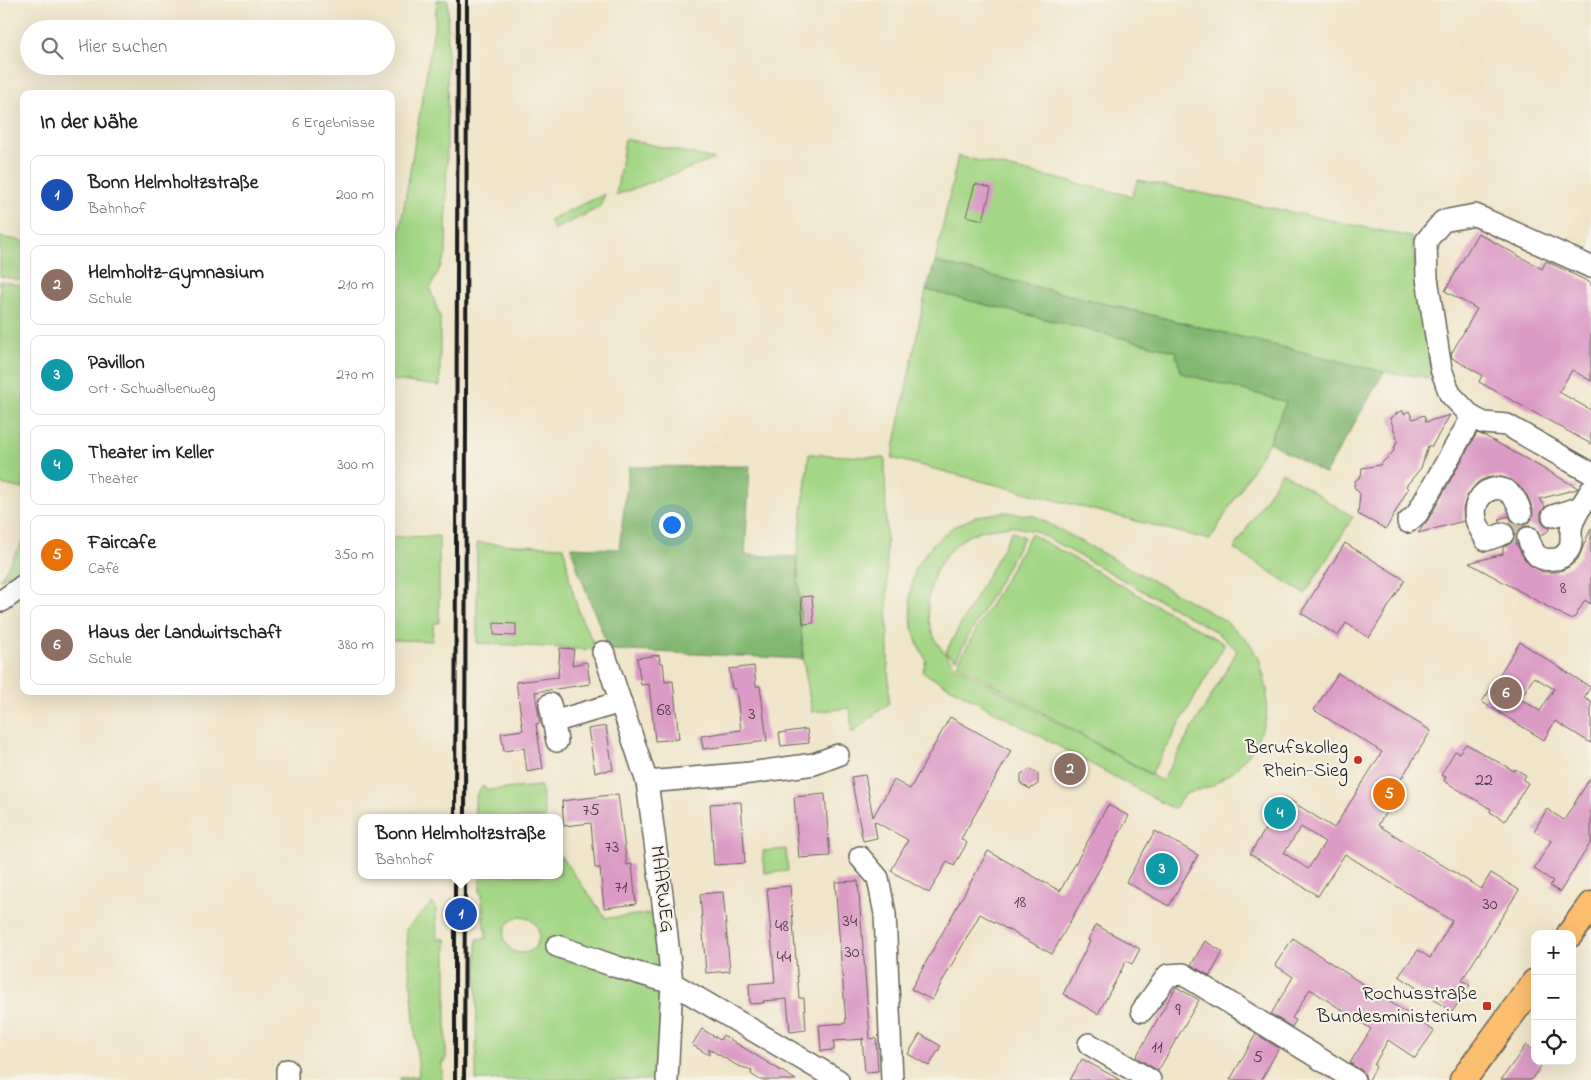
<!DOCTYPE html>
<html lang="de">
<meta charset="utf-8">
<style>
body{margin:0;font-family:"Indie Flower",sans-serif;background:#f6f6f6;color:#202124}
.controls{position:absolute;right:15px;bottom:15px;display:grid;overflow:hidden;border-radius:10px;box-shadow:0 5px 20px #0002}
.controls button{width:45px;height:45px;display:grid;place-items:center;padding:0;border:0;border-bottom:1px solid #e0e0e0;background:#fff;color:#202124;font:25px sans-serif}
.you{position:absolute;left:671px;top:524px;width:18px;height:18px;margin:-12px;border:4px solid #fff;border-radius:50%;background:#1a73e8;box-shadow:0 0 0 8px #1a73e833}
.badge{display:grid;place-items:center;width:32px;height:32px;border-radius:50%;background:#c8321e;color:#fff;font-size:16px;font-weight:700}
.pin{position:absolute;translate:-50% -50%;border:2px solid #fff;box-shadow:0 1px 5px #0006}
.popup{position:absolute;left:358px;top:814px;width:205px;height:65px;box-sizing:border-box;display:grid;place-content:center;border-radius:10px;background:#fff;filter:drop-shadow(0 1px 4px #0005);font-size:16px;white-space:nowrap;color:#757577}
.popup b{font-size:19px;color:#202124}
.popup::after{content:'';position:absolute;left:50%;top:100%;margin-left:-10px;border:10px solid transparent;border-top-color:#fff}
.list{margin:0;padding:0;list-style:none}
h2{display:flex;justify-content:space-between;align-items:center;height:65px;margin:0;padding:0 20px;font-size:21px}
h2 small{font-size:16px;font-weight:400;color:#757577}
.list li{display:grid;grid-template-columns:32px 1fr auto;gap:15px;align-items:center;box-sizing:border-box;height:80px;margin:0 10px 10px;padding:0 10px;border:1px solid #e0e0e0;border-radius:10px}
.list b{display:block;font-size:19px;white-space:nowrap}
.list p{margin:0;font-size:16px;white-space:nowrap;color:#757577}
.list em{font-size:16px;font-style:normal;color:#757577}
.icon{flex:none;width:28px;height:28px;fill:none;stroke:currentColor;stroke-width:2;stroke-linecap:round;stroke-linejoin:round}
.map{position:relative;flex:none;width:1591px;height:1080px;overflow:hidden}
.search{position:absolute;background:#fff;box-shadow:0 5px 20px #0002;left:20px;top:20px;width:375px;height:55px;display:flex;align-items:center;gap:12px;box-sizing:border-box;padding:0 18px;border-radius:28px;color:#757577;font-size:19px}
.panel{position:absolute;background:#fff;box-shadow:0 5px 20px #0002;left:20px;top:90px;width:375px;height:605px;border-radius:10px}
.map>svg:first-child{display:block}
.green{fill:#a3d685;stroke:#607950;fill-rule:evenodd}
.forest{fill:#82b772;stroke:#4f6a47}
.building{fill:#db9bc6;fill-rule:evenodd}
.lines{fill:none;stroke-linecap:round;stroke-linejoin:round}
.minor-tunnel{stroke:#c5bda6;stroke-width:21;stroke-dasharray:21 11;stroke-linecap:butt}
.minor-casing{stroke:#666259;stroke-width:24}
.major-casing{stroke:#666259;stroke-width:29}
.minor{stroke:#fff;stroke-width:21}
.major{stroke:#fbbd6e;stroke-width:26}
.rail{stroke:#1c1c1c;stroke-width:4}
.poi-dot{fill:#c8321e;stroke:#f7f3e8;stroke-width:2}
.labels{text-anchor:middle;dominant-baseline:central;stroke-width:4.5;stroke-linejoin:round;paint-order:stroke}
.number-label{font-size:18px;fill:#4c3c46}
.poi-label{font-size:20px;fill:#1c1c1c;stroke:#f7f3e8;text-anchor:end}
.street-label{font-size:20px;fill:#1c1c1c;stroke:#f7f3e8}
</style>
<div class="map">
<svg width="1591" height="1080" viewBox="0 0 1591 1080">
<rect width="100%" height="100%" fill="#f7f3e8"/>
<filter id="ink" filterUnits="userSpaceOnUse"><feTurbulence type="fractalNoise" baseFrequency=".02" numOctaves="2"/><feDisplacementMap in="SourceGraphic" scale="10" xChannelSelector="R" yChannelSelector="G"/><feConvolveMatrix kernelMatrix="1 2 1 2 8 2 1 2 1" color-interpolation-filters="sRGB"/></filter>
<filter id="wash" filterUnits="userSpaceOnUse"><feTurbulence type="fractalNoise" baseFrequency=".0096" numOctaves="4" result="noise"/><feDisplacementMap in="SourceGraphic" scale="20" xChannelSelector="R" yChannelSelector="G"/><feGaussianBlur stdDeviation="1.12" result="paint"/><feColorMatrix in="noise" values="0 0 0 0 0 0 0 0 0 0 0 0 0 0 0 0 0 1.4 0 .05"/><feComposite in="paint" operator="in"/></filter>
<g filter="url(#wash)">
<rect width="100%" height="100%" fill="#efe5c9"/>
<!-- green -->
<g class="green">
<path d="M437,0h11l-2,255 -16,34 10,28v69l-49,-6v-55l3,-13 -3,1v-29l44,-262z"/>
<path d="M625,139l90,20 -99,36z"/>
<path d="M958,156l174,40 6,-16 273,57 22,141 -49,-6 -449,-110z"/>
<path d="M605,194l-5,13 -46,23 -5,-10z"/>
<path d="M0,237l24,4v40l-24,-5z"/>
<path d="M0,281l24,5v203l-24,-5z"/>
<path d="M926,290l249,61 7,22 104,29 -17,40 -59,98 -318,-82z"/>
<path d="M809,454l76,4 4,245 -37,30 -2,-25 -38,4 -9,-53 -6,-102z"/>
<path d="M1282,472l71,45 -48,77 -71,-45z"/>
<path d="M1005,512l30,4 189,104 25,22 11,19 7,29 -1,29 -12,29 -18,21 -24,17 -27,8 -11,15 -252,-137 4,-12 -8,-15 -6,-18 -2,-32 5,-27 16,-22 22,-19 24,-11zM1010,526l25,5 178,99 12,9 12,12 -75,130 -205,-114c-12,-12 -23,-25 -27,-42 -9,-40 15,-87 57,-96 8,-1 16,-2 23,-3z"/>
<path d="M1012,531l12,6 -68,122 -11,-6z"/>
<path d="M1031,534l194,110 -74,130 -194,-110z"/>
<path d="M439,536v87h-5l-2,18 -41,-1v-103z"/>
<path d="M24,539v25l-24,16z"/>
<path d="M477,543l87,4 6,35 10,34 17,34 -120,-7z"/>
<path d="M483,786l5,4 53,-4 4,32h-70c0,-13 -2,-23 8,-32z"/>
<path d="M786,849l2,22 -24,2 -1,-22z"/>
<path d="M560,855l46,63 52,-5 5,52 -5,23 4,11 -3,81h-183l1,-141h9v-10h-2l-2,-36h-2v-18h80zM519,917c32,1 23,46 -7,34l-8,-11c-1,-12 3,-19 15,-23z"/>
<path d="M432,903l4,5 1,31h9v122h-4v19h-42v-2l19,-2 -13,-147z"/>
</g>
<!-- forest -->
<g class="forest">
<path d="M935,262l449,110 -59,102 -56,-32 17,-40 -105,-29 -6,-22 -249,-61z"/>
<path d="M750,466l-5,89 52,2 6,102 -194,-9 -31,-80 -7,-23 48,2 10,-82z"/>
</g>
<g id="blocks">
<!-- building -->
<g class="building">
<path d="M975,184l16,4 -8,32 -17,-4z"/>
<path d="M1478,233l64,36 4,-8 45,22v98l-19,-11 -13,22 32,18v34l-112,-62 3,-7 -30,-17 -1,-4 26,-45 -32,-18z"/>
<path d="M1402,410l2,4 5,-3 4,8 11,-4 2,7 24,-7 -18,31h-4l-7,22 -15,18 2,3 -22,40 -28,-15 2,-20 -6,-7 1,-6 6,-5 1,-8 18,-3 13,-13 4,-11 -1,-6 -6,-17z"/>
<path d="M1477,433l8,3 93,52 -1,1 -38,10 6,7 -4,7v7l4,6 5,2 -3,4 -7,3 -4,-7 -6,-2h-7l-5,4 -3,11 9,17 6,7 13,7h15l11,-5 9,-8 13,-31v76l-6,-4 -10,17 -5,2 -101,-56 34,-9v-7l10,-5 2,-6v-7l-4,-5 -5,-2h-6l-1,-3 10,-3 4,7 7,2 6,-1 5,-4 2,-5v-6l-6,-14 -14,-14 -14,-5 -13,2 -8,4 -11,14 -4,13 1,12 -46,12 10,-13z"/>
<path d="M1345,543l60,37 -36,58 -23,-15 -8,13 -37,-23z"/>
<path d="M812,596l2,27 -11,1 -2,-27z"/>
<path d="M494,623l22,1v12l-22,-1z"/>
<path d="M1520,642l70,45 -6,11 7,4v41l-36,-22 -11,19 -62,-38zM1534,677l20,12 -14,22 -20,-12z"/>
<path d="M560,648l14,1 -2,16 15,-3 3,22 -55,8 5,31 -4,1 7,45 -16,3 -3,-24 -20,3 -3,-18 22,-3 -7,-48 42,-5z"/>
<path d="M659,655l1,8h3l2,19 8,-1 6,58 -24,2 -6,-57 -8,1 -4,-27z"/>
<path d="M754,666l2,20h4l7,55 -64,8 -2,-13 40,-6 -5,-41h-4l-3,-20z"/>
<path d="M1338,673l93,58 -35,56 4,2 -22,36 103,64 10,-16 28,17 -57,90 8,5 -18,27 -53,-36 19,-26 12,8 22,-37 -107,-67 -27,42 -68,-42 35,-57 49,31 48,-76 -68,-42zM1301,827l24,15 -17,27 -24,-16z"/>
<path d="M950,717l61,34 -50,88 6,4 -13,23 -7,-4 -18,31 -38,-22 17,-31 -34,-19 3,17 -14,3 -12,-64 14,-2 8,42 21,-37 16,9z"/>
<path d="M606,726l7,44 -18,2 -7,-43z"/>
<path d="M807,729l2,14 -28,3 -2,-13z"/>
<path d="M1466,744l48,27 1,-2 11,6 -3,5 5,3 -23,38 -15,-9 1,-3 -47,-28 2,-4 -5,-2 14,-24 4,2z"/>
<path d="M1030,769l8,5v10l-8,5 -9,-5v-10z"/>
<path d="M1591,777v65l-31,50 -10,-6 3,-5 -19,-12 17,-28 -17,-10 13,-22 17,11z"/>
<path d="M618,794l9,71 5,-1 4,40 -32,4 -4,-40h-5l-4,-45 -27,3 -2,-25z"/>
<path d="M825,794l5,62 -31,2 -5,-61z"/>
<path d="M741,802l4,61 -31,2 -4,-61z"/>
<path d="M1108,805l21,11 -77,138 -72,-40 -48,86 -21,-11 77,-138 72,40z"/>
<path d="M1155,831l43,24 -29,51 -43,-24z"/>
<path d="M858,881l12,158 6,-1 2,33 -13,1 -3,-33h2l-30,2v9l-13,1 -2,-26 27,-2 -11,-141z"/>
<path d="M790,886l9,112h5l2,32 -16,2 -3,-33 -24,2 1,2 -14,1 -1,-20 26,-2 -8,-94z"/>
<path d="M723,892l7,79 -24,2 -6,-79z"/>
<path d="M1096,925l44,24 -8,15 -6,-3 -28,53 -35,-20 27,-53 -2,-1z"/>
<path d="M1293,938l141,93 -19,27 -27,-18 -14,25 2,2 -7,13h-3l-1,-5 -4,-5 -11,-7 21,-34 -61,-40 -18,29 4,2 -4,7 -21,-13 22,-37 -18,-12z"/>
<path d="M1205,941l18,11 -13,24 -19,-11z"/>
<path d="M1176,987l23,13 -41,71 -22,-14z"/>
<path d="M702,1029l18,11 3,-5 73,45h-36l-9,-6 1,-4 -14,-4 -29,-17v6l-17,-10z"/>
<path d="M920,1034l21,12 -12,20 -21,-12z"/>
<path d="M1256,1034l23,14 -18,32h-31z"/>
<path d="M1526,1045l9,7v9l6,5 -10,14h-30z"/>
<path d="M1082,1059l11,6 27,15h-50z"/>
</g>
</g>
</g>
<g filter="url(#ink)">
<use href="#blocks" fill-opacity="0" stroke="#666259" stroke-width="1"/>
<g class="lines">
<!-- minor-tunnel -->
<path class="minor-tunnel" d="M1503,534l22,-6 -4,-15"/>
<defs>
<g id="minor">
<path d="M1591,267l-116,-52 -32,6 -17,20 1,37 14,91 9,25 22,23 12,6 23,2 84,48"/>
<path d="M1553,516l28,-9"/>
<path d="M1408,522l9,-8 55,-97"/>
<path d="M1503,534l-17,6c-3,-7 -9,-14 -10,-21 -7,-29 34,-48 45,-6"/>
<path d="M1528,538c5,15 10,24 27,21 5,0 10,-4 13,-8 6,-8 1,-18 4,-26 4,-13 13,-24 19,-35"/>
<path d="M2,601l22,-16"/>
<path d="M603,652l3,6 41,124 18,136 7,65 -5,97"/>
<path d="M550,704l7,37"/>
<path d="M553,722l68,-20"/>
<path d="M647,782l103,-9 64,-9 24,-9"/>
<path d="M860,857l18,21 7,36 7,166"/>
<path d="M557,946l60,21 55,16 166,97"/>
<path d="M1142,1011l26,-36 15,-1 171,106"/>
<path d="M1089,1044l61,36"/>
<path d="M287,1080v-10"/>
</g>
<g id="major">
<path d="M1570,934l21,-29"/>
<path d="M1463,1080l72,-98"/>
</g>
</defs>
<!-- minor casing -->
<use href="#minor" class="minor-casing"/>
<!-- major casing -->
<use href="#major" class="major-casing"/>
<!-- minor -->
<use href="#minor" class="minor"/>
<!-- major -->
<use href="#major" class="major"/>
<!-- rail -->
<g class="rail">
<path d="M455,818l3,-818"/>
<path d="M465,818l2,-818"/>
<path d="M455,1080v-205"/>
<path d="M464,1080l1,-205"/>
</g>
</g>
</g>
<!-- markers -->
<g class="poi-dot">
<circle cx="1358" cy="760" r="5"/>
<rect x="1482" y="1001" width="10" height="10" rx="2.5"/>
</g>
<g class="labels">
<!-- number labels -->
<g class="number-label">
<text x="1563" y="589">8</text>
<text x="664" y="711">68</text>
<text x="752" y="715">3</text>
<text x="1484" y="781">22</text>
<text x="591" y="811">75</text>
<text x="612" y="848">73</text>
<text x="621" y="888">71</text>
<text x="1020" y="903">18</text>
<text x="1490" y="905">30</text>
<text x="850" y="922">34</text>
<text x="782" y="927">48</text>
<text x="852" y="953">30</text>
<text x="784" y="958">44</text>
<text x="1178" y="1011">9</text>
<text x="1157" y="1048">11</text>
<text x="1258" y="1058">5</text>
</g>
<!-- poi labels -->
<g class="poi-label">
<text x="1348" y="748">Berufskolleg<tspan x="1348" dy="23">Rhein-Sieg</tspan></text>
<text x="1477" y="994">Rochusstraße<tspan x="1477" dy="23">Bundesministerium</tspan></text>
</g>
<!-- street labels -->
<g class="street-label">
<text transform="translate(661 889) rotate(83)">MAARWEG</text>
</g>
</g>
</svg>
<div class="controls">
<button>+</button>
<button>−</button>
<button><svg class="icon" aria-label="locate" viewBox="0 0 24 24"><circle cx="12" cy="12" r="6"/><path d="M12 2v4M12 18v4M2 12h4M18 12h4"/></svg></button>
</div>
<div class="you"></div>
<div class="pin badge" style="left:461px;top:914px;background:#1a4fb4">1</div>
<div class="popup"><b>Bonn Helmholtzstraße</b>Bahnhof</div>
<div class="pin badge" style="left:1070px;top:769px;background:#8d6e63">2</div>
<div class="pin badge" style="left:1162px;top:869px;background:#0f9aa8">3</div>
<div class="pin badge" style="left:1280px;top:813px;background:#0f9aa8">4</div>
<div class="pin badge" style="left:1389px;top:794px;background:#e8710a">5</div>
<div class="pin badge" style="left:1506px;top:693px;background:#8d6e63">6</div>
<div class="search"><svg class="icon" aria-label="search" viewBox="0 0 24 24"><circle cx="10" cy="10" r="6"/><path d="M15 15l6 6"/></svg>Hier suchen</div>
<section class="panel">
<h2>In der Nähe<small>6 Ergebnisse</small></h2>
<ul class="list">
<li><span class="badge" style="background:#1a4fb4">1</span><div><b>Bonn Helmholtzstraße</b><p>Bahnhof</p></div><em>200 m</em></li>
<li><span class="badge" style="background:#8d6e63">2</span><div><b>Helmholtz-Gymnasium</b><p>Schule</p></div><em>210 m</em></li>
<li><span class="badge" style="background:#0f9aa8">3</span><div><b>Pavillon</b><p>Ort · Schwalbenweg</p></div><em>270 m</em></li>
<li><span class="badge" style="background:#0f9aa8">4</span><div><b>Theater im Keller</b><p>Theater</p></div><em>300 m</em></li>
<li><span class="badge" style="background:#e8710a">5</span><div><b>Faircafe</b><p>Café</p></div><em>350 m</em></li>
<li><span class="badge" style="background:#8d6e63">6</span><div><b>Haus der Landwirtschaft</b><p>Schule</p></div><em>380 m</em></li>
</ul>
</section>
</div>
